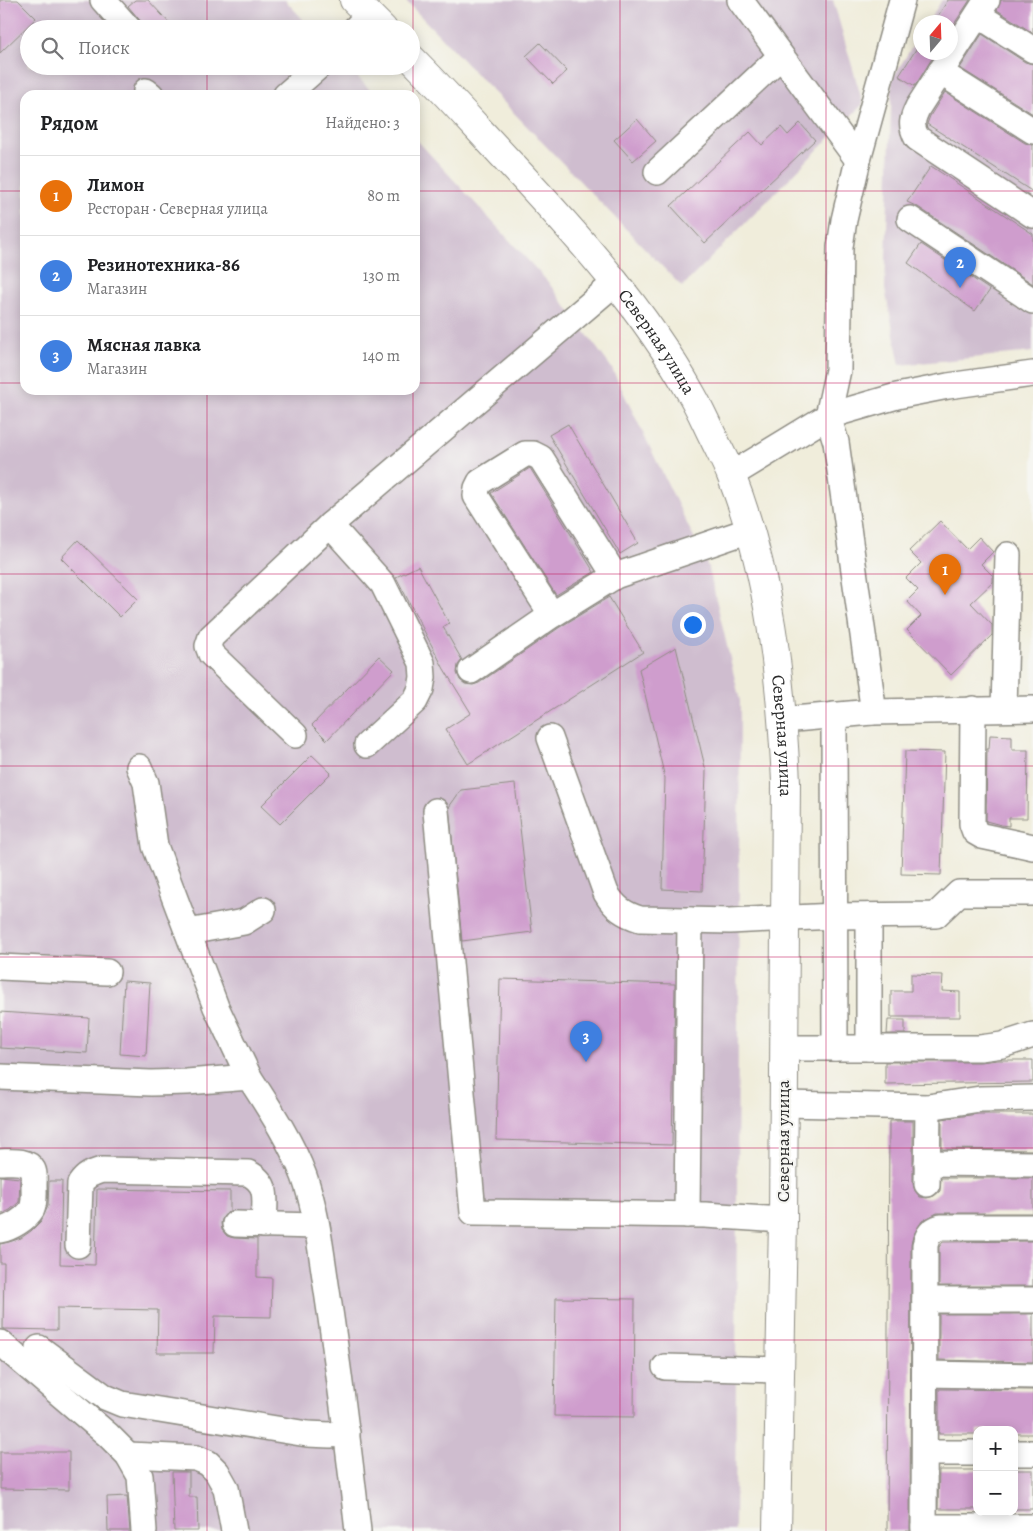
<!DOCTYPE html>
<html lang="ru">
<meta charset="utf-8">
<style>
body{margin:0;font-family:Alegreya,serif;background:#f6f6f6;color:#202124}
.controls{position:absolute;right:15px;bottom:15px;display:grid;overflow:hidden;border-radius:10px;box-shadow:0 2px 12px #0003}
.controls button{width:45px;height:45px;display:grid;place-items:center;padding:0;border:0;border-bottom:1px solid #e0e0e0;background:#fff;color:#202124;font:25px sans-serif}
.compass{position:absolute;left:913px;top:15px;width:45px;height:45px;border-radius:50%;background:#fff;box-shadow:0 2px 12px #0003;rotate:19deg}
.you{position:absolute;left:692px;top:624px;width:18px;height:18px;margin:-12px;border:4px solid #fff;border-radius:50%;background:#1a73e8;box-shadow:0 0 0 8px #1a73e833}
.badge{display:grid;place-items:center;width:32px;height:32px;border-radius:50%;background:#0b8043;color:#fff;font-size:16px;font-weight:700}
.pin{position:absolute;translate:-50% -41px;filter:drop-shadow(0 1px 2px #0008)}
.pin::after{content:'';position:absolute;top:26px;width:18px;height:15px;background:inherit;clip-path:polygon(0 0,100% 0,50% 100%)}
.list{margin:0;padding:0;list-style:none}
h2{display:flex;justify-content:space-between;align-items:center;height:65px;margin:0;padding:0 20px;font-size:21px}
h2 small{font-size:16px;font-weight:400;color:#757577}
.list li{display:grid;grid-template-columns:32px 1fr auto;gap:15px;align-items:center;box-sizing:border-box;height:80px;padding:0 20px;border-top:1px solid #e0e0e0}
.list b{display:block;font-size:19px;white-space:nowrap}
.list p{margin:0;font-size:16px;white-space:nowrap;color:#757577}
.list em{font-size:16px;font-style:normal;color:#757577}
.icon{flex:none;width:28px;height:28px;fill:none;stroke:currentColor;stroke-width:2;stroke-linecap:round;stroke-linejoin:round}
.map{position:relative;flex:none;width:1033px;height:1531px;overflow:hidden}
.search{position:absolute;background:#fff;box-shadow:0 2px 12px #0003;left:20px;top:20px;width:400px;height:55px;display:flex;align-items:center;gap:12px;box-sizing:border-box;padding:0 18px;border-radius:28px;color:#757577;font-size:19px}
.panel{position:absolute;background:#fff;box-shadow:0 2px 12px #0003;left:20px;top:90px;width:400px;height:305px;border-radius:15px}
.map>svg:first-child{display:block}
.industrial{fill:#cfbdcf}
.building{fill:#cf9dcd}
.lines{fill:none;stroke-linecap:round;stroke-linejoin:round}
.minor-casing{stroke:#8e8c83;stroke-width:28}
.major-casing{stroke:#8e8c83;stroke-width:30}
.minor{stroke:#fff;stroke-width:25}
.major{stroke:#fff;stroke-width:28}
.grid{fill:none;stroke:#c2185b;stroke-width:1;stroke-opacity:0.55}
.labels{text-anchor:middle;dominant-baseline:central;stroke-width:4.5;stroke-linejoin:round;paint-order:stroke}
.street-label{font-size:18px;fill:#2b2b2b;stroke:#f6f6f2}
</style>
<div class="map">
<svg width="1033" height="1531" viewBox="0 0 1033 1531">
<rect width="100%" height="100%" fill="#f6f6f2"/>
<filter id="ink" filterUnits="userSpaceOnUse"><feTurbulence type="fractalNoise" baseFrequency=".02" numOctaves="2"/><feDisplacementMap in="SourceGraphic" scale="10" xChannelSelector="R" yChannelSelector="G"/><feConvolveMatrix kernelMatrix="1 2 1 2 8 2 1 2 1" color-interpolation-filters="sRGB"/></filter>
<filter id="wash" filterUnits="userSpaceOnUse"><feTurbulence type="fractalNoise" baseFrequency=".0096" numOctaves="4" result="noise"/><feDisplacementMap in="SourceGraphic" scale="20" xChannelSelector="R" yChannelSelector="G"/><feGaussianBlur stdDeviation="1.12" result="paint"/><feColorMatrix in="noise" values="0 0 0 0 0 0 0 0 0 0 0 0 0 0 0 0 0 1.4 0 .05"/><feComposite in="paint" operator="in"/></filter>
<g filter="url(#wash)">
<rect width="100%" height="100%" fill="#f0eddb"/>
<!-- industrial -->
<g class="industrial">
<path d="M0,0h285l27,29h-283v37h318l28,29h-350v295h390v-252l133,144 63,85 98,202 31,132 -5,830h-735z"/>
<path d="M405,0h428l30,104 -181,183z"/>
<path d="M942,0h91v352l-133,13 -15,-76 7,-210 28,-45v18h30v-30h-22z"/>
</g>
<g id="blocks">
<!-- building -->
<g class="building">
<path d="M0,0h18l18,18 -36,35z"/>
<path d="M135,0h13l27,29h-28l-19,-23z"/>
<path d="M948,0h22l-20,30v-8h-16z"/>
<path d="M1001,0h32v33l-36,-23z"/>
<path d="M982,34l43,28 8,2v50l-73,-46z"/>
<path d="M540,43l27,28 -14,13 -27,-28z"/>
<path d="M920,43v9h16l-21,34 -16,-10z"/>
<path d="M945,92l80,51 8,2v47l-106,-68 3,-8z"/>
<path d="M637,119l19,22 -23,20 -19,-21z"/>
<path d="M800,123l15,17 -110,103 -34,-37 79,-74 12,13 19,-18 7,8z"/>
<path d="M931,166l102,68v50l-115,-77 -11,-5z"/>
<path d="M921,244l69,46 -15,21 -67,-48z"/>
<path d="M568,424l70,119 -18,11 -71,-119z"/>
<path d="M530,468l64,104 -38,23 -65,-102z"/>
<path d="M940,521l27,28 12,-12 14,15 -12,12 12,12v6l-22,21 21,22v10l-41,40 -44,-45 14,-14 -14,-15 11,-11 -12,-12 15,-15 -12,-12z"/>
<path d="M78,540l60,59 -18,18 -59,-59z"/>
<path d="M418,566l31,57 -6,4 19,33 -4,5 -1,8 3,7 5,4 8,1 6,-2 81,-56 49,-30 34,55 -175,112 -22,-35 25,-16 -27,-44 -48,-92z"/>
<path d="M676,647l30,124 -4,120 -40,-2 3,-111 -26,-109z"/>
<path d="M379,656l15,14 -67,70 -15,-15z"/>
<path d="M990,735l22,1v14h16l-1,68h-18v8l-8,-1 -15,-4 1,-72h2z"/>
<path d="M905,751l40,1 -4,123 -40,-1z"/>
<path d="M312,755l19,18 -51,51 -19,-18z"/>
<path d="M515,784l17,148 -70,9 -13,-134 12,-17z"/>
<path d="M911,974l32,1 -1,16 18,1v25h-69v-26h20z"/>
<path d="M500,979l175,5 -3,161 -176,-5z"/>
<path d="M124,981l26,2 -4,73 -26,-2z"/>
<path d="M0,1012l89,6 -2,35 -87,-5z"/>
<path d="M888,1020h17v14h-18z"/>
<path d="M998,1060h35v22l-148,2v-22h95z"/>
<path d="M978,1114h55v36l-91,-1v-30z"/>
<path d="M889,1121h24v63l2,7 5,6 7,1 7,-2 6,-5 1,-13h92v35h-96l-15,8 -9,15 -2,9 -1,286h-23z"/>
<path d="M0,1176l20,2 -1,24 -9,8 -10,5z"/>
<path d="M49,1181h13l-2,83 35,1 2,-76 133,2v20l-7,6 -2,6 1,7 5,6 7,2 23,1v38l15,1 -1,39 -56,-1 -1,37h-57l1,-43 -101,-2v22l-54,-1 1,-66h-4v-19l9,-2 12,-4 10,-7 10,-10 7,-15z"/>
<path d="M943,1242l90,-1v45h-94v-39z"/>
<path d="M556,1298l79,1 -1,118 -80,-1z"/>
<path d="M939,1314h94v48l-94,-2z"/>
<path d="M939,1389l94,1v44h-19v-4h-37v4h-38z"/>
<path d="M0,1452h69v38l-69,-1z"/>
<path d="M939,1470h38v39h-39z"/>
<rect x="1014" y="1470" width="19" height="39"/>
<path d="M172,1472h17v25h8l1,34h-24z"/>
<path d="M127,1496l3,35h-22l-1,-34z"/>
</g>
</g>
</g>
<g filter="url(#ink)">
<use href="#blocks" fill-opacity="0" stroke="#8e8c83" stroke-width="1"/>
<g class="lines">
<defs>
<g id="minor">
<path d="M103,0l26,29"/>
<path d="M740,0l118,160"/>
<path d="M987,0l-69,107c-6,12 -8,18 -1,31l116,77"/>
<path d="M978,15l55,35"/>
<path d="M355,29l14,-15"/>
<path d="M940,72l93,59"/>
<path d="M146,91l5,4"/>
<path d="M286,95l33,-29"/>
<path d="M657,172l124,-116"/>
<path d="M910,219l123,82"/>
<path d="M731,475l97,-59 10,-46 2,-123 4,-27 14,-60 44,-160"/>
<path d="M330,525l53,59 39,79 1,14 -2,12 -6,12 -48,44"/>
<path d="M552,615l-76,-119 1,-8 3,-6 45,-28h8l8,4 74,118"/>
<path d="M471,671l81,-56 63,-39 135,-46"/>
<path d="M973,709l-1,115 3,8 7,4 51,11"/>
<path d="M1004,709l4,-154"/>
<path d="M872,712l161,-3"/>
<path d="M834,715l1,333"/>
<path d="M783,720l89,-8v-13l-36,-257 -8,-26 69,-20 51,-10 85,-12"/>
<path d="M295,735l-84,-81 -3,-8 3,-9 119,-112 286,-243"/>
<path d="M550,738l56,155c9,15 18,21 34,26l90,2 105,-5 101,-1 23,-22h74"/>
<path d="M139,767l7,16 9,63 61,161 33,70"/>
<path d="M436,811l37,401 232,3 78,5"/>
<path d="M188,932l56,-10 19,-12"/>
<path d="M0,967l107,5"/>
<path d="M784,1048h196l22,-3 31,-10"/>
<path d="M869,1048v-132"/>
<path d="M0,1077l151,6 36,-1 62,-5c20,31 42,64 55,99 13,36 17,76 23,115 12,80 22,160 31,240"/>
<path d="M783,1104l145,3 52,-8 53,-1"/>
<path d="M0,1162c10,0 27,-3 33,8 2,4 1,11 1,15 0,8 1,17 -2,24 -6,10 -21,19 -32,21"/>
<path d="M927,1163l106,1"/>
<path d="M927,1184l1,-77"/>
<path d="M687,1215l3,-295"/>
<path d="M235,1224l81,2"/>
<path d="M78,1245l2,-61c6,-9 12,-11 22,-14l146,3c23,11 16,30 16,52"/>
<path d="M925,1300h108"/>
<path d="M0,1343l108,92 20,20 12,21 4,55"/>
<path d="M39,1348l66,49 17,7 185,30 23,1 17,-2"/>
<path d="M665,1367l115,3"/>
<path d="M925,1374l108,2"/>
<path d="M925,1453h52"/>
<path d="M1014,1453h19"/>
<path d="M128,1455l68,3 12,5 9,9 9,16 8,43"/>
<path d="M924,1527h109"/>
<path d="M924,1531l1,-286c3,-11 6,-15 16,-18h92"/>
</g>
<g id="major">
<path d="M354,0l29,29"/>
<path id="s1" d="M411,58c34,34 66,70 99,105 67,72 134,146 182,232 8,14 14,28 21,42 6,13 13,25 18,38 39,98 50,203 55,307l-3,438 -6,311"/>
</g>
</defs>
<!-- minor casing -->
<use href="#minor" class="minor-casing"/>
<!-- major casing -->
<use href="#major" class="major-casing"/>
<!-- minor -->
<use href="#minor" class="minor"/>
<!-- major -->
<use href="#major" class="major"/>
</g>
</g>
<!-- grid -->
<path class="grid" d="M207,0v29M413,0v95M620,0v1531M826,0v1531M207,66v29M0,191h25M415,191h618M0,383h25M415,383h618M207,390v1141M413,390v1141M0,574h1033M0,766h1033M0,957h1033M0,1148h1033M0,1340h1033"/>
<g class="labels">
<!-- street labels -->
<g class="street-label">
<text stroke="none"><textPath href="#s1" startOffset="376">Северная улица</textPath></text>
<text stroke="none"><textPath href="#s1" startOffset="796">Северная улица</textPath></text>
<text transform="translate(783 1141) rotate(-90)">Северная улица</text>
</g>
</g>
</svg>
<div class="controls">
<button>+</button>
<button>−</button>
</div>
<svg class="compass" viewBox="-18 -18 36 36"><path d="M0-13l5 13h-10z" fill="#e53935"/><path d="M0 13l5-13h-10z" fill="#757577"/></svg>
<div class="you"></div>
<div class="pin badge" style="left:945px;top:595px;background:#e8710a">1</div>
<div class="pin badge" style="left:960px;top:288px;background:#3f7fe0">2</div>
<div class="pin badge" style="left:586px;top:1062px;background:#3f7fe0">3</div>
<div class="search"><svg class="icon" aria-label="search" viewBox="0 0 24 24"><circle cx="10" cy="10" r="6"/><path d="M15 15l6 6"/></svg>Поиск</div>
<section class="panel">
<h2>Рядом<small>Найдено: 3</small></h2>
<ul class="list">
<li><span class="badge" style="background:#e8710a">1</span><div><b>Лимон</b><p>Ресторан · Северная улица</p></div><em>80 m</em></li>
<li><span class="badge" style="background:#3f7fe0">2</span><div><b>Резинотехника-86</b><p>Магазин</p></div><em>130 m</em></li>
<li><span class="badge" style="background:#3f7fe0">3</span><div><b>Мясная лавка</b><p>Магазин</p></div><em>140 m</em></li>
</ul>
</section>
</div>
